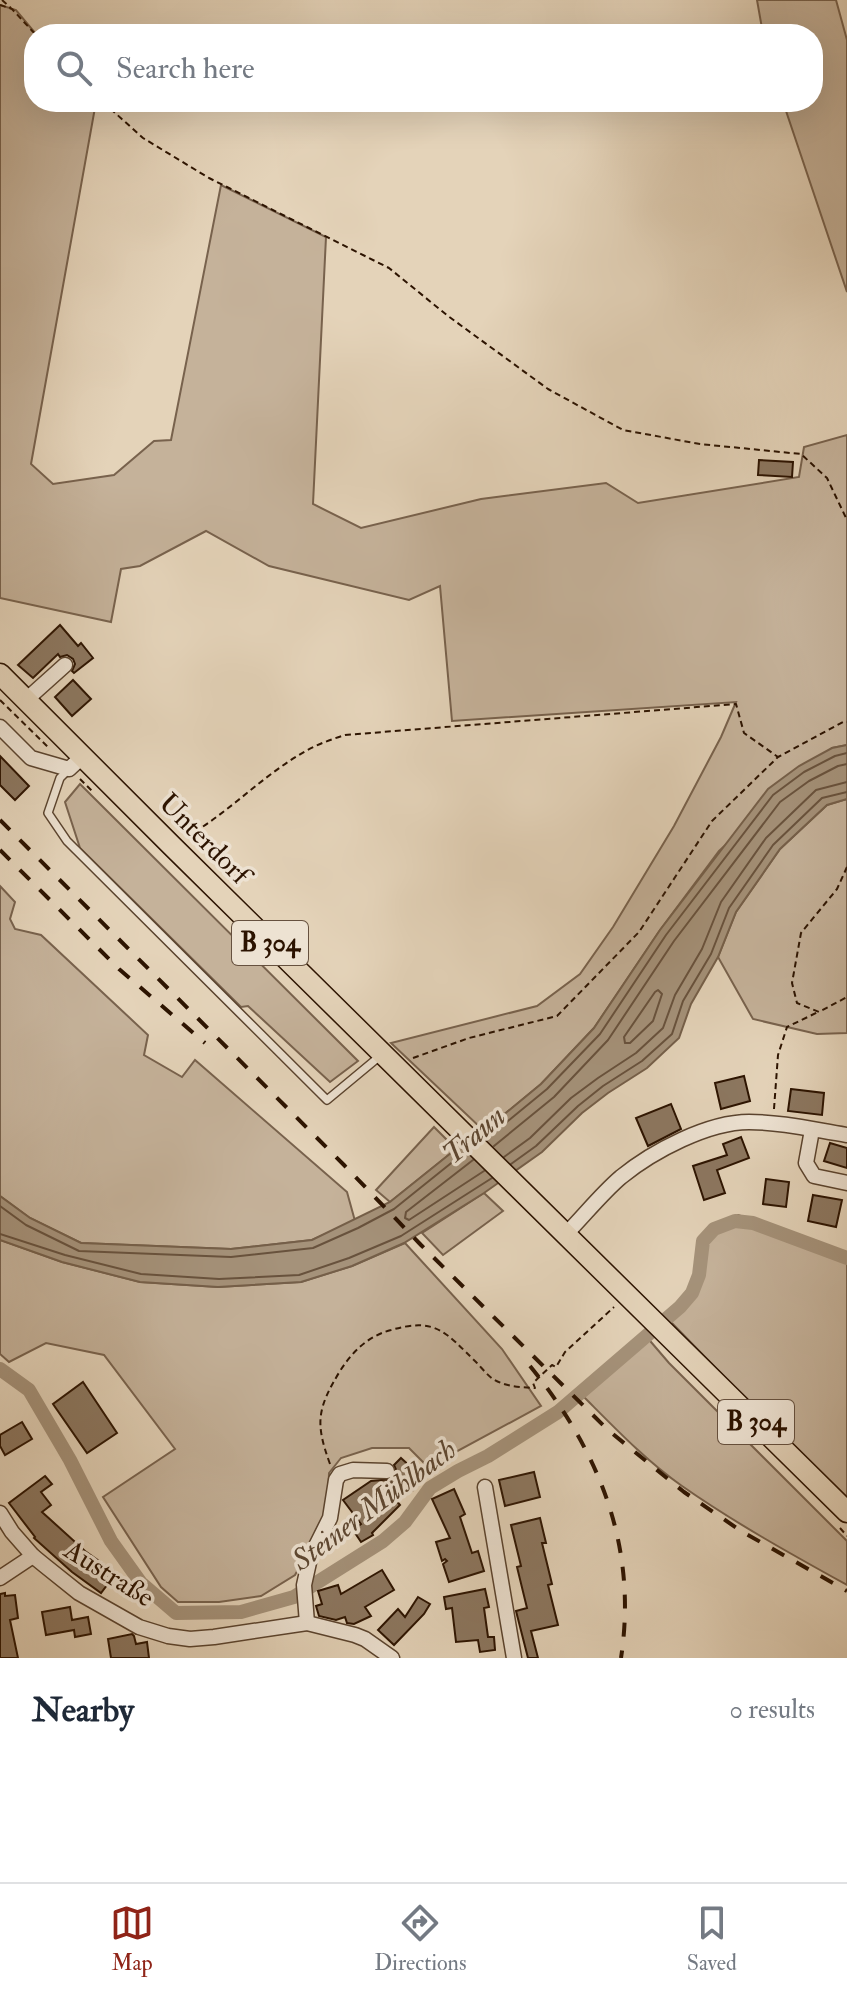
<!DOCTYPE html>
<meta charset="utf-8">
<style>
body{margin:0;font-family:"IM FELL Double Pica",serif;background:#f2f2f3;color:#1f2937}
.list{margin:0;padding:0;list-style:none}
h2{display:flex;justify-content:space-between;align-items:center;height:104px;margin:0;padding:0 32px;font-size:34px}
h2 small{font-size:26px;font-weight:400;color:#747a83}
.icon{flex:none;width:44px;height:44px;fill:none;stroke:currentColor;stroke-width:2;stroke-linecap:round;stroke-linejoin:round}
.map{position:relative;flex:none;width:847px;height:1658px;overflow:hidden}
.search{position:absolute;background:#fff;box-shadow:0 8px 32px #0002;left:24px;right:24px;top:24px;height:88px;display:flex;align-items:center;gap:20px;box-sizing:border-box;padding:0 28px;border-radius:32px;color:#747a83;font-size:30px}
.sheet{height:224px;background:#fff}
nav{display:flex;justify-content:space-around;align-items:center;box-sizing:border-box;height:112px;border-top:2px solid #e0e1e3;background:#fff;font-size:22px;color:#747a83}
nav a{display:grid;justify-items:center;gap:4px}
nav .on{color:#8f2418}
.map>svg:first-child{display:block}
.green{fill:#c5b29a;stroke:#78624d;stroke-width:2}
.water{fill:#a5927a;stroke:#755f49;stroke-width:2}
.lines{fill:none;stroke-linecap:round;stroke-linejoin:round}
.shore{stroke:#68523d;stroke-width:2}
.canal{stroke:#a5927a;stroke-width:14}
.building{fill:#8c7760;stroke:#2c1300;stroke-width:2}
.lane-casing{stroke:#5a432e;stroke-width:10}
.street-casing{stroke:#5a432e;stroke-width:17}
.primary-casing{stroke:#2c1300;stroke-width:23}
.path{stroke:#2c1300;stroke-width:2;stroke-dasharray:6 4;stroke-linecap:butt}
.lane{stroke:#ede2d2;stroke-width:7}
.street{stroke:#ede2d2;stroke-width:14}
.primary{stroke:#e4d3b9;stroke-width:20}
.rail{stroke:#2c1300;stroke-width:4;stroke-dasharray:14 14;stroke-linecap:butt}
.labels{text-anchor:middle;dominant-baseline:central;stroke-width:7;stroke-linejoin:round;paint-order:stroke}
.shield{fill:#ede2d2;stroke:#66513f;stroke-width:2}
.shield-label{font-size:26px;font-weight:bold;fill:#2c1300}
.street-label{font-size:28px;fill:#2c1300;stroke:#ede2d2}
.water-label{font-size:30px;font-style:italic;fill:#5c4631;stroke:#ede2d2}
</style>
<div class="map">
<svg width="847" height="1658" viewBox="0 0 847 1658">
<rect width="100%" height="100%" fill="#e4d3b9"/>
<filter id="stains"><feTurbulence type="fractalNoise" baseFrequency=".0025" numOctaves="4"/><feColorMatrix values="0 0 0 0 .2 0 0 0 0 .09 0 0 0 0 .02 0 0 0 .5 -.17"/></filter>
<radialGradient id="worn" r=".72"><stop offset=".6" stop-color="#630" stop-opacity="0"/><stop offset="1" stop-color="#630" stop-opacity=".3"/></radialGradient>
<!-- green -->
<g class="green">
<path d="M757,0h79l11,40v252l-64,-190h30v-68h-50z"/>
<path d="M0,5l16,5 20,24h-2v68h62l-65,362 22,20 61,-9 40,-34 17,-1 50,-255 105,52 -13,267 48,24 120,-29 125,-16 32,20 161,-26 5,-30 43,-12v310l-15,3 -113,103 -59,79 -66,98 -53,56 -57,47 -93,-88 146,-37 43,-32 33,-47 61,-101 47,-89 15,-35 -284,19 -12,-135 -31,14 -140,-34 -63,-35 -66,35 -19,3 -10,53 -111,-24z"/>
<path d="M80,784l278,277 -28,21 -82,-76 -7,1 -161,-159 -15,-46z"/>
<path d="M847,799v234l-30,1 -64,-15 -35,-62 18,-45 44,-63 47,-44z"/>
<path d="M0,886l15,16 -5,17 5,10 26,6 107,100 -4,20 38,22 13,-17 152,132 8,29 -43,19 -81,9 -150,-6 -51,-25 -30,-22z"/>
<path d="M434,1127l22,22 -66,53 -14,-12z"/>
<path d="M484,1193l19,18 -60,44 -21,-22z"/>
<path d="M738,1215l109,40v244l-39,-37 -143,-146 11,-10 18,-25 4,-35 9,-17z"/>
<path d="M0,1240l62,22 78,20 78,5 83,-5 51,-16 53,-23 97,106 39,57 -113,61 -19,-19h-37l-31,10 -12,15 -1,30 -7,25 -26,47 -34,21 -42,6h-41l-17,-15 -58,-90 72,-48 -71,-94 -58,-12 -37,19 -9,-8z"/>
<path d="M645,1335l24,28 178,178v44c-56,-31 -112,-62 -165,-99 -37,-26 -69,-60 -101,-92z"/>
</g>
<!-- water -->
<path class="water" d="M847,745v54l-20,6 -47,44 -44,63 -18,45 -27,47 -12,34 -32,30 -39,25 -26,20 -40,39 -58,41 -80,50 -52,23 -51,16 -83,5 -78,-5 -78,-20 -62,-22v-44l30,22 51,25 150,6 81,-9 78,-38 66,-53 28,-18 57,-47 53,-56 66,-98 108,-141 31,-23 33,-18z"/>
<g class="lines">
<!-- shore -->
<g class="shore">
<path d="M658,990l4,4 -9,27 -23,22h-5l-1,-6 31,-45z"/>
<path d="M486,1139l61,-50 53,-55 66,-99 107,-140 31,-23 31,-16 12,-3"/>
<path d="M494,1146l60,-49 54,-57 66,-99 106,-139 29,-21 29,-15 9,-2"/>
<path d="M504,1157l26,-19 41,-40 27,-20 38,-25 27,-25 12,-33 27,-46 19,-47 45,-64 50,-48 31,-8"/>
<path d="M473,1160l-67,52 -1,6 4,2 3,-2 72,-47"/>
<path d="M511,1164l25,-18 42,-40 25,-20 39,-25 30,-27 11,-33 28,-47 18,-46 44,-63 49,-47 25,-6"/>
<path d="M0,1206l26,19 53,26 152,6 82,-9 45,-20 36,-19 71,-57"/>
<path d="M0,1234l65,21 76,19 78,5 80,-4 50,-17 52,-22 91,-58"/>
</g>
<!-- canal -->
<path class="canal" d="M0,1369l29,21 41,70 41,81 30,42 35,30 65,-1 53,-15 89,-56 22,-19 25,-34 28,-17 30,-15 70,-44 122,-105 12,-14 7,-18 4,-34 11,-12 21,-8 18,2 94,35"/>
</g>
<!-- building -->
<g class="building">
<path d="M759,460l34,2 -1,15 -34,-2z"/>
<path d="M60,625l18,21 3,-3 12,15 -19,15 -2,-2 3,-7 -2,-5 -6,-4 -7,2 -2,-3 -25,24 -15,-13z"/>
<path d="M73,680l18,19 -19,17 -17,-19z"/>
<path d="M0,756l29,30 -14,14 -15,-15z"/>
<path d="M744,1076l6,25 -29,8 -6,-26z"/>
<path d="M791,1089l33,4 -2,22 -34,-4z"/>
<path d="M671,1104l10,25 -33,17 -12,-28z"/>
<path d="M741,1137l8,21 -32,12 8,23 -21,7 -11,-34 34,-11 -4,-11z"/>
<path d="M830,1143l17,5v20l-23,-7z"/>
<path d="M766,1179l23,3 -3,25 -23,-3z"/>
<path d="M813,1195l29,5 -6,27 -28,-6z"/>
<path d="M83,1382l34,51 -30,20 -34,-49z"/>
<path d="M22,1422l10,17 -27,16 -5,-9v-11z"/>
<path d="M401,1458l23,21 -11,11 -3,-3 -16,11 6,7 -28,28 1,2 -12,7 -8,-12 8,-6 -18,-24 28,-19 21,-2 5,-7 -3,-7z"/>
<path d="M534,1472l6,25 -35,9 -6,-26z"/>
<path d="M45,1476l7,8 -11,8 10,13 -9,7 43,39 31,22 -15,20 -29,-21 -38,-34 1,-1 -26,-34z"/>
<path d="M454,1489l11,25 -5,3 12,36 6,-2 6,20 -35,11 -6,-18 4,-3 -2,-2 -3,2 -6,-19 14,-4 -18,-39z"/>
<path d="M540,1518l6,25h-4l10,41 -4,1 10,40 -27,6 7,27h-10l-12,-47 11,-3 -10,-41 4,-1 -10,-41z"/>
<path d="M382,1570l12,20 -29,17 6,9 -17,8 -7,-1 -2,-6 -9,3 -17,-4 -3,-10 6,-2 -4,-13 20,-6 3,9z"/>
<path d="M485,1589l4,18 -5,1 4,29h6l1,13 -15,2 -2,-12 -22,2 -4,-34 -6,1 -2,-12z"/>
<path d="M5,1593v3l10,-1 3,23 -8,2 8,38h-18v-64z"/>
<path d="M418,1597l12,7 -6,10 -30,31 -16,-15 20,-21 7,8z"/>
<path d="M70,1607l2,13 16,-3 3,17 -16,3 -1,-7 -28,5 -4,-23z"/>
<path d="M132,1634l2,2 2,8 11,-2 2,16h-38l-3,-19z"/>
</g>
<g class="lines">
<defs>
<path id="lane" d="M68,770l-8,8 -12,35 19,28 260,259 53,-44"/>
<g id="street">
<path d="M26,700l39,-35"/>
<path d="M0,727l31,31 38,11 13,-12"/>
<path d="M812,1130l-6,33 8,13 33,7"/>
<path d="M565,1235c19,-19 36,-41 56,-58 32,-26 87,-55 128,-55 33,0 66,8 98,13"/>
<path d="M485,1487l29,171"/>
<path d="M0,1513l12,19 21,24 11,9 35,28 60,34 29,9 22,3 24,-2 93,-14 48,12 10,4 27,19"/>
<path d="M0,1578l33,-22"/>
<path d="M307,1623l-3,-38 6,-27 20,-40 6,-38 4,-6 13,-4 34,1"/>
</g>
<path id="primary" d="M0,674l172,172 675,666"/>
</defs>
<!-- lane casing -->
<use href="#lane" class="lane-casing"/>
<!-- street casing -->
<use href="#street" class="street-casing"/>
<!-- primary casing -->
<use href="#primary" class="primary-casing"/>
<!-- path -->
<g class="path">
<path d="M2,0l9,8"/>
<path d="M0,5l12,4 23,25"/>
<path d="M103,102l40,36 66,40 180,90 59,48 100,73 75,41 77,14 101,10 26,24 20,42"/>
<path d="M0,700l50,49"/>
<path d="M80,779l13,13"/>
<path d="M186,837c41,-23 73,-58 113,-82 14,-9 30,-15 46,-20l391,-31 8,29 34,24"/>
<path d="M847,867l-10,22 -36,44 -9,50 5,20 22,9 28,-15"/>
<path d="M413,1058l56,-20 88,-22 82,-84 73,-111 66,-64 65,-35h4"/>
<path d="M774,1109l4,-54 9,-28 31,-15"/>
<path d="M330,1464c-15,-41 -13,-55 10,-93 12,-19 28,-35 51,-41 45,-13 54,2 85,32 5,5 11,13 17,17 13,8 28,8 42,9l-2,-5 19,-18 4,2 9,-15 49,-45"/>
<path d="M840,1528l7,8"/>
</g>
<!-- lane -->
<use href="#lane" class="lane"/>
<!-- street -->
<use href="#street" class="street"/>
<!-- primary -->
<use href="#primary" class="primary"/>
<!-- rail -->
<g class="rail">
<path d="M0,820l344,345 77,80 187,185 76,62 57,39 106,60"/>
<path d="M0,850l119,119 86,74"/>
<path d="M530,1366c69,85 108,180 91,292"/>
</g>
</g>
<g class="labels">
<!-- shield labels -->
<g class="shield">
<rect x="232" y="921" width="76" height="44" rx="6"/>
<rect x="718" y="1400" width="76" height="44" rx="6"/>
</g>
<g class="shield-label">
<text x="270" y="943">B 304</text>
<text x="756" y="1422">B 304</text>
</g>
<!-- street labels -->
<g class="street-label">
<text transform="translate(204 839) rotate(45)">Unterdorf</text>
<text transform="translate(109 1574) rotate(32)">Austraße</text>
</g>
<!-- water labels -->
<g class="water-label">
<text transform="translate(474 1135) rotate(-40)">Traun</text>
<text transform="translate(374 1505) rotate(-37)">Steiner Mühlbach</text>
</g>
</g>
<rect width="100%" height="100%" filter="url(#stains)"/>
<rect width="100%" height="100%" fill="url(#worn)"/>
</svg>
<div class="search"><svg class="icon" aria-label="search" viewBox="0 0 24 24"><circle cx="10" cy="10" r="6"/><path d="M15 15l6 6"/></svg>Search here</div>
</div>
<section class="sheet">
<h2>Nearby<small>0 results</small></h2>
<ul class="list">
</ul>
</section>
<nav>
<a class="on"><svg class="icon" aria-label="map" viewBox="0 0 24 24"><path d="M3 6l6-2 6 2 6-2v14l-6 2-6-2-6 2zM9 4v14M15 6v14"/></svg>Map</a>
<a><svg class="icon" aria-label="directions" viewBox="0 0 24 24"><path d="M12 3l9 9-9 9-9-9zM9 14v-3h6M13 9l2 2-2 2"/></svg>Directions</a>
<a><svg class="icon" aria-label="saved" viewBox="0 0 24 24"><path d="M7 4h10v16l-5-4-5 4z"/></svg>Saved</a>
</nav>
